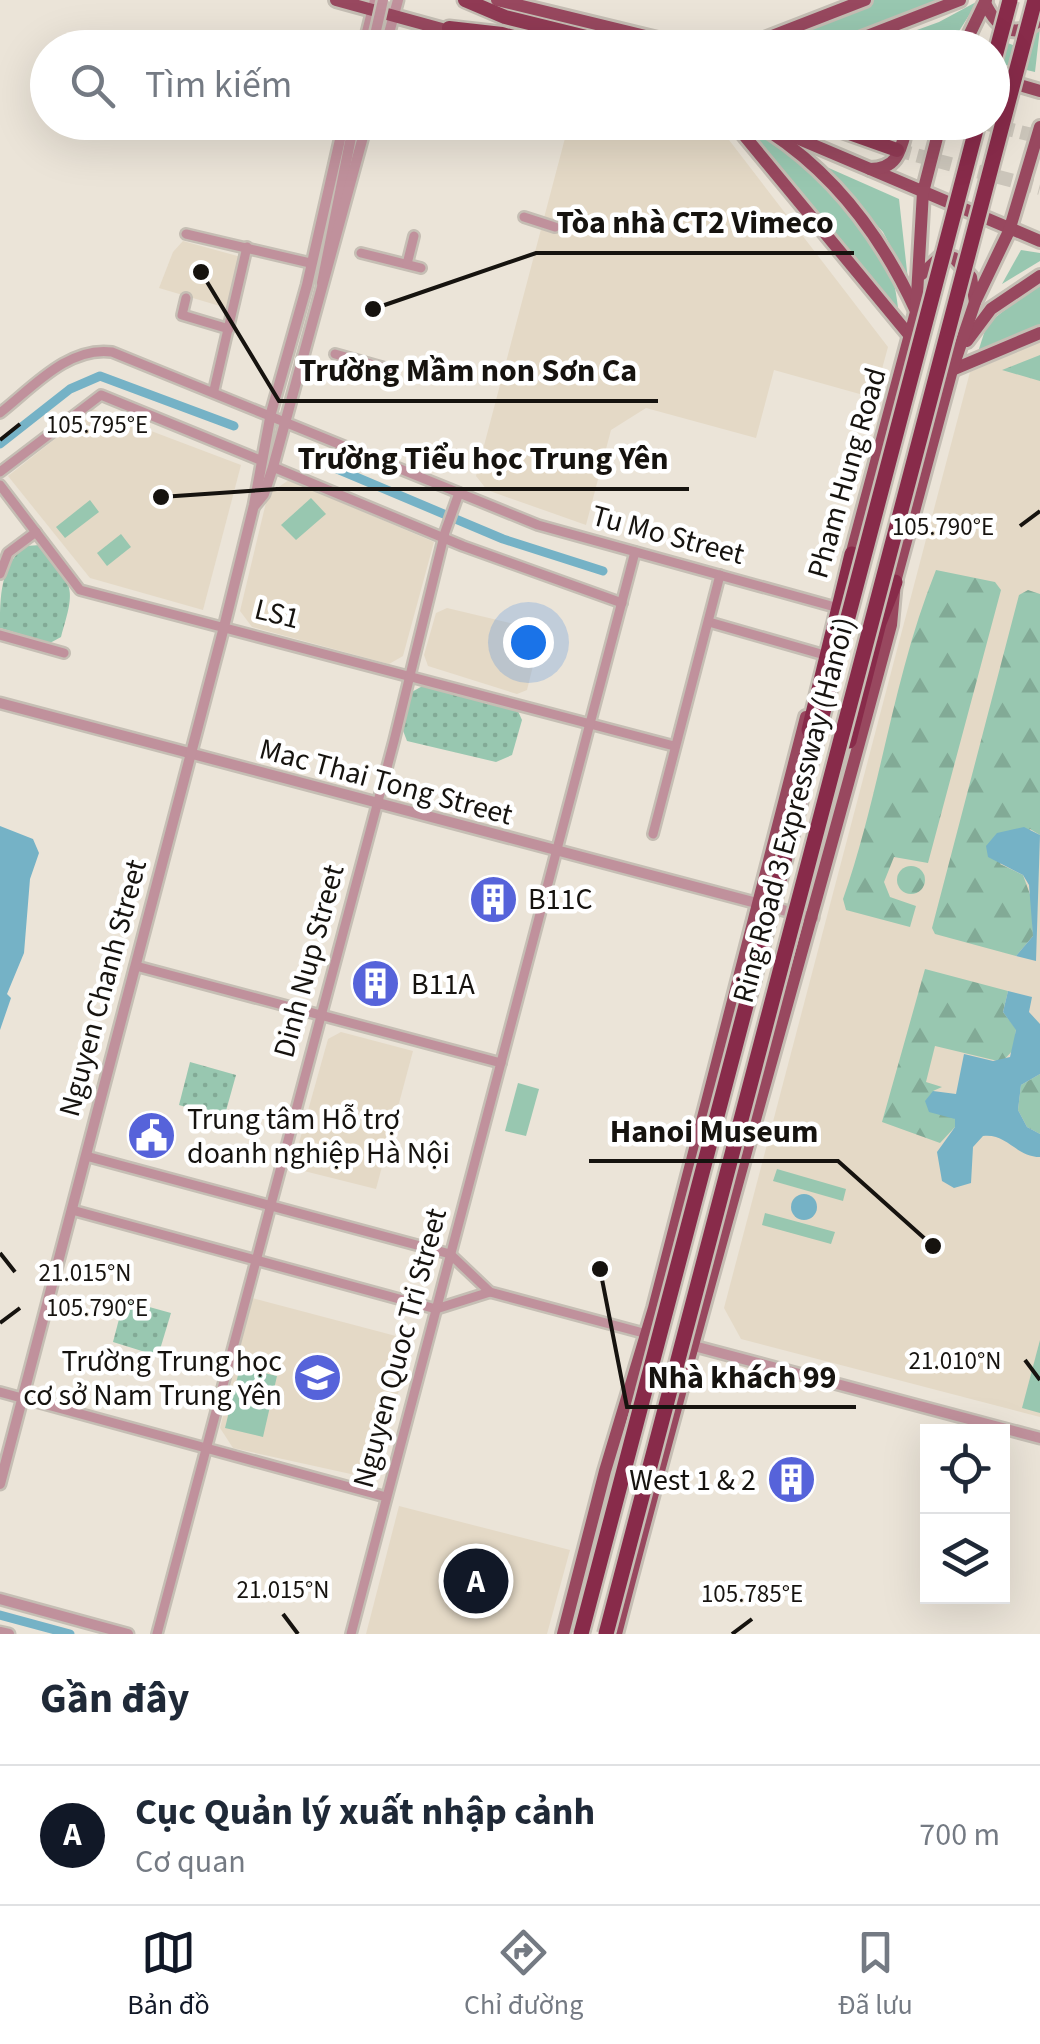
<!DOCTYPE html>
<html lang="vi">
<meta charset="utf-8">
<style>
body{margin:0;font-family:"Source Sans 3",sans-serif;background:#f2f2f3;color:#1f2937}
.controls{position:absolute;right:30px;bottom:30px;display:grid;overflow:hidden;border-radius:0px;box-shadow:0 10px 40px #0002}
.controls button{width:90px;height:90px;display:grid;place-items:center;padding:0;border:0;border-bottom:2px solid #e0e1e3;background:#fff;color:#1f2937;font:50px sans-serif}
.you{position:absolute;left:528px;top:642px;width:35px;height:35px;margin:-25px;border:8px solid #fff;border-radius:50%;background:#1a73e8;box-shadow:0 0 0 15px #1a73e833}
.badge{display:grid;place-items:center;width:65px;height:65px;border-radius:50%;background:#111827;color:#fff;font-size:32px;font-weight:700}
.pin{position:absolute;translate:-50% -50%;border:5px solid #fff;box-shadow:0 2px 10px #0006}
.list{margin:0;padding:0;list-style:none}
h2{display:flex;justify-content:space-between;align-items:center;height:130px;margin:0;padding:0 40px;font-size:42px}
h2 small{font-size:32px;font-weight:400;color:#747a83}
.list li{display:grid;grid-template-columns:65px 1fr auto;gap:30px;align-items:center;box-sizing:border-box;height:140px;padding:0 40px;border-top:2px solid #e0e1e3}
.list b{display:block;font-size:38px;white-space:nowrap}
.list p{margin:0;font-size:32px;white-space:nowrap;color:#747a83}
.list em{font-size:32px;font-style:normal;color:#747a83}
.icon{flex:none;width:55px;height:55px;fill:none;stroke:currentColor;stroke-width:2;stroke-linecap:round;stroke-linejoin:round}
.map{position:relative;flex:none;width:1040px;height:1634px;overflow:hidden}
.search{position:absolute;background:#fff;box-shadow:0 10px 40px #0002;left:30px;right:30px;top:30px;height:110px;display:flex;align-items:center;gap:25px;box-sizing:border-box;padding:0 35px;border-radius:55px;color:#747a83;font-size:38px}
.sheet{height:270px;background:#fff}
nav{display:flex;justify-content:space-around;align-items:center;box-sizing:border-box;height:140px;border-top:2px solid #e0e1e3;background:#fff;font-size:28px;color:#747a83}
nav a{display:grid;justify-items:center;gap:5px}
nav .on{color:#111827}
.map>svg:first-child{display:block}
.built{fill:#e4d9c6}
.grass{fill:#98c7b0}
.forest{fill:url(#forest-firs)}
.park{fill:url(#park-dots)}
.water{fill:#75b2c6}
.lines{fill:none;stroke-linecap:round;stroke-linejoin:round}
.canal{stroke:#75b2c6;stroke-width:9}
.trunk-tunnel{stroke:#cbc5ba;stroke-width:14;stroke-dasharray:14 7;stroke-linecap:butt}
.minor-casing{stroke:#c5beb4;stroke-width:14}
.tertiary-casing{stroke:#c5beb4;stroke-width:15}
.primary-casing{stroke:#c5beb4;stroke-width:18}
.trunk-casing{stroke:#c5beb4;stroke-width:19}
.motorway-casing{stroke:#c5beb4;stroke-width:20}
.minor{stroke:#c0919c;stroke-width:9}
.tertiary{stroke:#c0919c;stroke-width:10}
.primary{stroke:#98485f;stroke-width:12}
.trunk{stroke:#903a54;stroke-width:14}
.motorway{stroke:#882b4a;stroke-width:15}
.tertiary-bridge-casing{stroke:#c5beb4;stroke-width:15;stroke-linecap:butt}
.motorway-bridge-casing{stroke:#c5beb4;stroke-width:20;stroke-linecap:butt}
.tertiary-bridge{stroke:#c0919c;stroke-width:10}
.motorway-bridge{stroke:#882b4a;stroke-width:15}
.ticks{fill:none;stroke:#16130f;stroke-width:4}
.labels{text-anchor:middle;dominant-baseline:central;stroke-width:9;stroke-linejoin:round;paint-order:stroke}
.street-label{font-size:30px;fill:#16130f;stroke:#fff}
.poi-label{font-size:30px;fill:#16130f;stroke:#fff;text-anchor:start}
.ticks-label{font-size:25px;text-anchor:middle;fill:#16130f;stroke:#fff;stroke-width:9;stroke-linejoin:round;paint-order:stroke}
.leader{fill:none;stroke:#16130f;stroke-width:4}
.callout-dot{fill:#16130f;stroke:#fff;stroke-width:4}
.callout-label{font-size:32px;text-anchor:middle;font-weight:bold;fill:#16130f;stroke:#fff;stroke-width:9;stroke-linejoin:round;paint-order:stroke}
</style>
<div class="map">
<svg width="1040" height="1634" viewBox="0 0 1040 1634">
<defs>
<pattern id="forest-firs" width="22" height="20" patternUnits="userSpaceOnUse" patternTransform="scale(2.5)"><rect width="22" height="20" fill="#98c7b0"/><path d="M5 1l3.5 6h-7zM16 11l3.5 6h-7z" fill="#82aa96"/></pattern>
<pattern id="park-dots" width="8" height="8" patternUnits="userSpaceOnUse" patternTransform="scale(2.5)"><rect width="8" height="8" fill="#98c7b0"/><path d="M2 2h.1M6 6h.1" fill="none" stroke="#82aa96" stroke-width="1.8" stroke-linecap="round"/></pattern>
</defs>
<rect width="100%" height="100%" fill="#ebe4d8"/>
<!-- built -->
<g class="built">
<path d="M569,123h147l172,224 -14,51 -100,-28 -18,68 -110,-30 -35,22 -25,95 -99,-35 -11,-14z"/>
<path d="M183,241l58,16 -11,52 -71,-21 14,-36z"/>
<path d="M1040,342v1075l-299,-78 -17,-31 246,-936z"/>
<path d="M93,409l148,56 -38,145 -113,-32 -82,-102z"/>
<path d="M289,480l145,62 -31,114 -14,8 -137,-37 -12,-16 28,-117z"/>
<path d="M447,608l84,20 8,14 -12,48 -10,4 -89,-28 -4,-11 12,-42z"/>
<path d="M341,1032l72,19 -37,138 -84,-21 36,-129z"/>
<path d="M252,1298l159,42 -32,133 -10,5 -136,-30 -13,-20z"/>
<path d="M399,1506l171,44 -23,84h-181z"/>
</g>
<!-- grass -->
<g class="grass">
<path d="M874,0h76c-65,25 -123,47 -193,48z"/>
<path d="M978,1l-29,46h-79l69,-25z"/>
<path d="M1040,28l-5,44 -42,-10 -1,-14h-6l6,-11 26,10z"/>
<path d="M740,126c44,7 121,90 143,128 11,19 13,39 16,60z"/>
<path d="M822,165l77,34 9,81 -25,-48z"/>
<path d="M1021,250l19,3v8l-38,23z"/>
<path d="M1040,282v47l-63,26 10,-31z"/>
<path d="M311,498l15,16 -30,26 -15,-15z"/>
<path d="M90,500l9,12 -34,26 -9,-11z"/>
<path d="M121,534l10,13 -24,19 -10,-13z"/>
<path d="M518,1083l21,6 -13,47 -21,-5z"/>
<path d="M777,1169l69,20 -3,12 -70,-20z"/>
<path d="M765,1213l70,19 -4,12 -69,-19z"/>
<path d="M1040,1340v73l-18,-5z"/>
<path d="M240,1367l37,9 -14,61 -38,-9z"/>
</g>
<!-- forest -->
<g class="forest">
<path d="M1040,355v26l-38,-11z"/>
<path d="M936,570l59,12 6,8 -73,273 -34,-6 -10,25 6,15 26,9 -6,21 -64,-17 -3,-11c38,-108 50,-223 93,-329z"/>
<path d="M1028,590l12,4v241l-10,-6 -30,35 23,11 9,25 1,36 -17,20 -81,-22 -3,-6 87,-333z"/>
<circle cx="911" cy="880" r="14"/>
<path d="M925,969l83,22 -5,21 13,17 -2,20 -12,13 -67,-16 -9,36 16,5 -9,4 22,28v8l-15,16 -58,-21z"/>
<path d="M1040,1074v60l-13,-7 -9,-17 3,-25z"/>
</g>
<!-- park -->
<g class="park">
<path d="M40,545c33,42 37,39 21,92l-11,6 -50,-15c0,-30 0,-64 26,-82z"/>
<path d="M426,684l91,25 5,11 -10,35 -16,7 -89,-21 -5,-13 8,-35z"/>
<path d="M190,1062l46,13 -12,43 -45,-13z"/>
<path d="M124,1300l47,13 -13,43 -45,-14z"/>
</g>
<!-- water -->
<g class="water">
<path d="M0,826l33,13 6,14 -9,26 -6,74 -17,41 4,4 -11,32z"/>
<path d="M1024,827l16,8 -4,126 -20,-5 17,-20 -4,-51 -6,-10 -35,-18 -2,-11 11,-13z"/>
<path d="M1008,991l24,6 -3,15 11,12v50l-19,11 -3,25 9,17 13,7v23c-24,0 -33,-24 -57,-21l-10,11 -2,36 -17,5 -12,-7 -5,-29 18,-25v-8l-26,-7 -4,-11 8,-10 23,3 8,-40 29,7 17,-4 6,-27 -13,-18z"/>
<circle cx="804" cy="1207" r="13"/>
</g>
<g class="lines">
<!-- canal -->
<g class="canal">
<path d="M0,444l70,-55 30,-13 134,50"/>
<path d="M311,458l192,81 100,32"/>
<path d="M0,1615l70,19"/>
</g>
<!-- trunk-tunnel -->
<g class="trunk-tunnel">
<path d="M980,122l60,15"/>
<path d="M897,150l143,38"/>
</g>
<defs>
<g id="minor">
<path d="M524,217l31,10"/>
<path d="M186,234l124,29"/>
<path d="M361,253l60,15"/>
<path d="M407,264l7,-28"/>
<path d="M186,298l-4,17 47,14"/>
<path d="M335,354l57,16"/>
<path d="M214,390l33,-143"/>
<path d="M0,413c32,-25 68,-67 112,-61l426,173 297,82"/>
<path d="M273,467l190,79 159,57"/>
<path d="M0,472l101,-77 159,65"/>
<path d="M0,485l80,105 594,156"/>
<path d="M0,574l8,-21 28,-21"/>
<path d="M709,622l112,32"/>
<path d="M0,635l64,18"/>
<path d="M653,834l67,-259"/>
<path d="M136,966l365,97"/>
<path d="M86,1156l364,98 40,38 157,42"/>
<path d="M72,1210l364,99 54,-17"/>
<path d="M0,1392l386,105"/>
<path d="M157,1634l237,-893 51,-209 14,-39"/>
<path d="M351,1634l284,-1082"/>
</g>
<g id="tertiary">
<path d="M363,48l12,-48"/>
<path d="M385,48l13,-48"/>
<path d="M322,283l32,-161"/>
<path d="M255,505l9,-11 9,-27 94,-345"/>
<path d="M0,703l813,215"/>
<path d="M694,1346l346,92"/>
<path d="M0,1484l224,-857 30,-122 17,-92 36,-128 37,-163"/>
<path d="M0,1599l128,35"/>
<path d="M0,1632l9,2"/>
</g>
<g id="primary">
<path d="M336,0l175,48"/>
<path d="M497,0l198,48"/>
<path d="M985,3c13,27 30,37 55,17"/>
<path d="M741,48l124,-48"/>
<path d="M836,48l124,-48"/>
<path d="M963,48l23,-48"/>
<path d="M992,77l48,14"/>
<path d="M733,122l177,214"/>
<path d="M759,122l281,119"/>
<path d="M770,132c67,44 113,107 146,179"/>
<path d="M870,169c30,0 31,-22 38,-47"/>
<path d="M922,274l17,-16h15l17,19 4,25"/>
<path d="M967,341l24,-32 49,-33"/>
<path d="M952,370l88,-37"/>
<path d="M849,563l67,-251 7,-120 18,-70"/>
<path d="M563,1634l42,-163 49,-163 152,-591"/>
<path d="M616,1634c87,-338 185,-672 275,-1009l4,-43 57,-212 23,-68 34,-71 31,-104"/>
</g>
<g id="trunk">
<path d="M465,0l40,17 126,31"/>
<path d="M449,28l53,6 52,14"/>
<path d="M818,122l79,28"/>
</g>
<g id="motorway">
<path d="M809,730l43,-176"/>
<path d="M849,741l30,-118 16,-41"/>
</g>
</defs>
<!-- minor casing -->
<use href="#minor" class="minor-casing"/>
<!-- tertiary casing -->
<use href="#tertiary" class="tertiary-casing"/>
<!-- primary casing -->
<use href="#primary" class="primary-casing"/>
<!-- trunk casing -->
<use href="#trunk" class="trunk-casing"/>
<!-- motorway casing -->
<use href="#motorway" class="motorway-casing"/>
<!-- minor -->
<use href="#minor" class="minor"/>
<!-- tertiary -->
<use href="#tertiary" class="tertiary"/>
<!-- primary -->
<use href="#primary" class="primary"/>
<!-- trunk -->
<use href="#trunk" class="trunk"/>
<!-- motorway -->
<use href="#motorway" class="motorway"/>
<defs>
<path id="tertiary-bridge" d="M372,48l11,-48"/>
<g id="motorway-bridge">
<path d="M992,68l18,-68"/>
<path d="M581,1634l397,-1512"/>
<path d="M606,1634l429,-1634"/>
</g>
</defs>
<!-- tertiary-bridge casing -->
<use href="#tertiary-bridge" class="tertiary-bridge-casing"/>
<!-- motorway-bridge casing -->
<use href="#motorway-bridge" class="motorway-bridge-casing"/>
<!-- tertiary-bridge -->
<use href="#tertiary-bridge" class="tertiary-bridge"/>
<!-- motorway-bridge -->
<use href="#motorway-bridge" class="motorway-bridge"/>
</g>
<!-- ticks -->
<path class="ticks" d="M0,440l20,-16M1020,526l20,-15M0,1253l15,19M0,1323l20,-15M1025,1360l15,20M283,1614l15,20M732,1634l20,-15"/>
<!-- icons -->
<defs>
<symbol id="building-disc" viewBox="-11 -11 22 22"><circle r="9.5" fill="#5663da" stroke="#fff"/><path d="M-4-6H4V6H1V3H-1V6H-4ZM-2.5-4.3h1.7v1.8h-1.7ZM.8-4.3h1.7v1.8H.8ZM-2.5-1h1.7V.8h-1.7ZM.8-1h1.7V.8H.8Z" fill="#fff"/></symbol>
<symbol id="civic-disc" viewBox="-11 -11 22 22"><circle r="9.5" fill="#5663da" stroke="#fff"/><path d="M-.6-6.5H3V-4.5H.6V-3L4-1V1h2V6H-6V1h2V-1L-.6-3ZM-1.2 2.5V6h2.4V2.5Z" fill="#fff"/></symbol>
<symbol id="school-disc" viewBox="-11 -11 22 22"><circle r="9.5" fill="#5663da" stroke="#fff"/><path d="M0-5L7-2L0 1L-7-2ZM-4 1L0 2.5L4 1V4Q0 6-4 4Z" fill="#fff"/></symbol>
</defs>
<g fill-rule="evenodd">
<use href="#building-disc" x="466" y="872" width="55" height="55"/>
<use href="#building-disc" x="348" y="956" width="55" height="55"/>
<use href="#civic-disc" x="124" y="1108" width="55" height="55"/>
<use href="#school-disc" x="290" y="1350" width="55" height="55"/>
<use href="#building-disc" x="764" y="1452" width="55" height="55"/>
</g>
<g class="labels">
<!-- street labels -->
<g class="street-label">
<text transform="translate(847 473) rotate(-74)">Pham Hung Road</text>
<text transform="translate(668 535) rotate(15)">Tu Mo Street</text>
<text transform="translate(277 614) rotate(14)">LS1</text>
<text transform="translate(386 782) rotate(15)">Mac Thai Tong Street</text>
<text transform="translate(794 810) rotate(-75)">Ring Road 3 Expressway (Hanoi)</text>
<text transform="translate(309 961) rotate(-75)">Dinh Nup Street</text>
<text transform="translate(103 988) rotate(-75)">Nguyen Chanh Street</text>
<text transform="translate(400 1348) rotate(-75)">Nguyen Quoc Tri Street</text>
</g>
<!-- poi labels -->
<g class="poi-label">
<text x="528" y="899">B11C</text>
<text x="411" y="984">B11A</text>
<text x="187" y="1119">Trung tâm Hỗ trợ<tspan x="187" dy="34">doanh nghiệp Hà Nội</tspan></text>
<text x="282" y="1361" text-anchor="end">Trường Trung học<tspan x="282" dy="34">cơ sở Nam Trung Yên</tspan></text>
<text x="756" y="1480" text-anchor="end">West 1 &amp; 2</text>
</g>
</g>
<g class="ticks-label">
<text x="97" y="433">105.795°E</text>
<text x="943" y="535">105.790°E</text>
<text x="85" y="1281">21.015°N</text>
<text x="97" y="1316">105.790°E</text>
<text x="955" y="1369">21.010°N</text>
<text x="283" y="1598">21.015°N</text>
<text x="752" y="1602">105.785°E</text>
</g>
<!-- callouts -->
<path class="leader" d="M373 309L536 253H854M201 272L279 401H658M161 497L277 489H689M933 1246L838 1161H589M600 1269L627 1407H856"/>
<g class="callout-dot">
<circle cx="373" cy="309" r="10"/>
<circle cx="201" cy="272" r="10"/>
<circle cx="161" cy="497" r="10"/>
<circle cx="933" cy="1246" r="10"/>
<circle cx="600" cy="1269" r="10"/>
</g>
<g class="callout-label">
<text x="695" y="233">Tòa nhà CT2 Vimeco</text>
<text x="468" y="381">Trường Mầm non Sơn Ca</text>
<text x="483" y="469">Trường Tiểu học Trung Yên</text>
<text x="714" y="1142">Hanoi Museum</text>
<text x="742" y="1388">Nhà khách 99</text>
</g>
</svg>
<div class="controls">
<button><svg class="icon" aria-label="locate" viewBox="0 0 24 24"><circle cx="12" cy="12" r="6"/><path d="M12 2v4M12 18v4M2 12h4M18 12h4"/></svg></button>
<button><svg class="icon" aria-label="layers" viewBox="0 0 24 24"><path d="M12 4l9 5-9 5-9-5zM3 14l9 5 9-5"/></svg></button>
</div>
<div class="you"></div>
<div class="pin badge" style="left:476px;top:1581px">A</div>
<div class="search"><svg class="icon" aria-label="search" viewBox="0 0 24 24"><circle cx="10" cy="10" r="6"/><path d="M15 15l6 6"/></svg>Tìm kiếm</div>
</div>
<section class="sheet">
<h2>Gần đây<small></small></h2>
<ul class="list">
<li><span class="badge">A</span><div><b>Cục Quản lý xuất nhập cảnh</b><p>Cơ quan</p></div><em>700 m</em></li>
</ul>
</section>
<nav>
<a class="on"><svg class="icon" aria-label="map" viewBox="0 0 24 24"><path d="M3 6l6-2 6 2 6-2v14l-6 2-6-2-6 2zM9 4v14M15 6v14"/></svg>Bản đồ</a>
<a><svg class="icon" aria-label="directions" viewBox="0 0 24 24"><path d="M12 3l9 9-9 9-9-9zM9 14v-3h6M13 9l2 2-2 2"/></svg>Chỉ đường</a>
<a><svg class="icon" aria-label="saved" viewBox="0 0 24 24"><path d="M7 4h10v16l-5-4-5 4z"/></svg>Đã lưu</a>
</nav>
